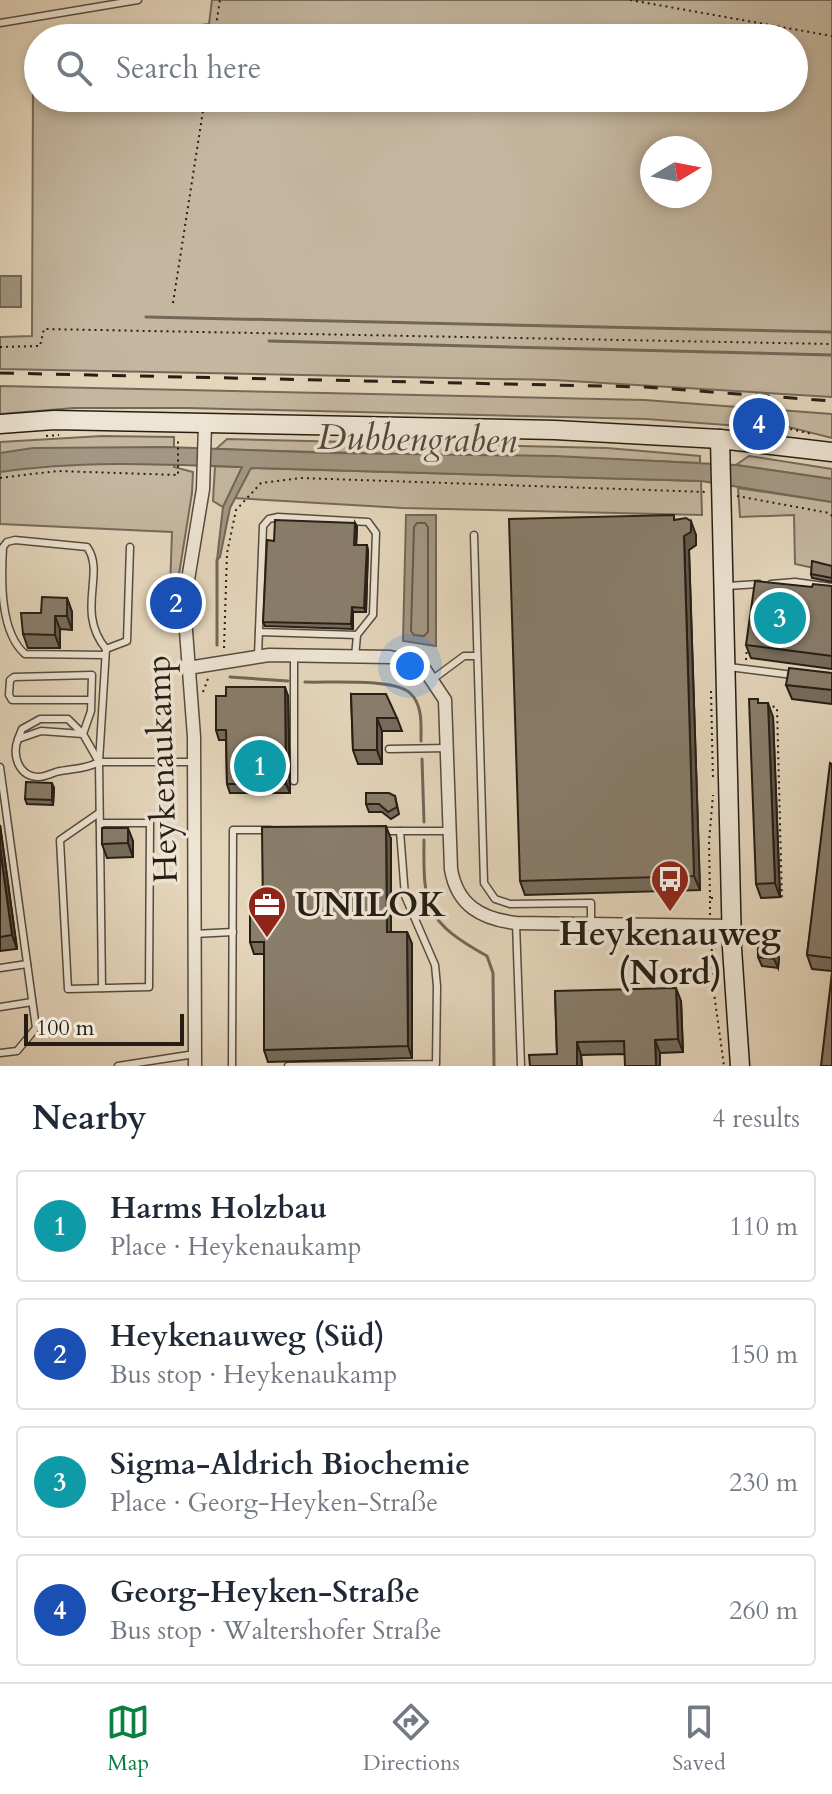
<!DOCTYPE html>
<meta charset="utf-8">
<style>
body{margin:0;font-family:Cardo,serif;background:#f2f2f3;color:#1f2937}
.compass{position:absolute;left:640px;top:136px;width:72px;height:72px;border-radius:50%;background:#fff;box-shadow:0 4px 12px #0003;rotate:80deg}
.scale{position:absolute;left:24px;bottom:20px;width:160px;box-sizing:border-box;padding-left:8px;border:4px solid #261e15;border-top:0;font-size:22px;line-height:28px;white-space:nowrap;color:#261e15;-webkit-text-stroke:6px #ede4d3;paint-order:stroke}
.you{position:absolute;left:410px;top:666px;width:28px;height:28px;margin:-20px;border:6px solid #fff;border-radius:50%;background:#1a73e8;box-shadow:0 0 0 12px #1a73e833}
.badge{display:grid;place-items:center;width:52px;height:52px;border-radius:50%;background:#0b8043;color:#fff;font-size:26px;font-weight:700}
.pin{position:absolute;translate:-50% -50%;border:4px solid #fff;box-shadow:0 2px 8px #0006}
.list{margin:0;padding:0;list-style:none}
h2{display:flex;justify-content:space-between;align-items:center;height:104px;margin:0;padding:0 32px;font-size:34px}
h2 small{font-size:26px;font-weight:400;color:#747a83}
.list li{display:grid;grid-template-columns:52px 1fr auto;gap:24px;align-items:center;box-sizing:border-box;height:112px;margin:0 16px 16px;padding:0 16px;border:2px solid #e0e1e3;border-radius:8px}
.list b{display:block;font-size:30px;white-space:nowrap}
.list p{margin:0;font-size:26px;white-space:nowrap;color:#747a83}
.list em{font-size:26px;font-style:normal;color:#747a83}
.icon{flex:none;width:44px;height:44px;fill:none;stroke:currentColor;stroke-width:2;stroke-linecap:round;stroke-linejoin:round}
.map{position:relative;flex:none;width:832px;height:1066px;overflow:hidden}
.search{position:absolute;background:#fff;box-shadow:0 4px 12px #0003;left:24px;right:24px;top:24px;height:88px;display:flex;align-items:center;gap:20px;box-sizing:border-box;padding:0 28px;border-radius:44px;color:#747a83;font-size:30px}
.sheet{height:616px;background:#fff}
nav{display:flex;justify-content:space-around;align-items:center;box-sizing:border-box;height:112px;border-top:2px solid #e0e1e3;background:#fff;font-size:22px;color:#747a83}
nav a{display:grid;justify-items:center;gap:4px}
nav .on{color:#0b8043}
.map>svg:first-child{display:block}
.green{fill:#c4b69f;stroke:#756a5a;stroke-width:2;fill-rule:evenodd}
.water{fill:#a39783;stroke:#716757;stroke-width:2}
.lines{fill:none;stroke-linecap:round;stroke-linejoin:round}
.shore{stroke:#645a4c;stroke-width:2}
.stream{stroke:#716757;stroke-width:3}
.lane-casing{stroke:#564c3e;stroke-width:9}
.street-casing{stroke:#564c3e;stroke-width:15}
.secondary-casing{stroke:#261e15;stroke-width:21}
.path{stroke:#261e15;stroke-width:2;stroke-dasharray:2 4;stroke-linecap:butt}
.lane{stroke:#ede4d3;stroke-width:6}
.street{stroke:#ede4d3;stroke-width:12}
.secondary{stroke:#ede4d3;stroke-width:18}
.rail{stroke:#261e15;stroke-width:3;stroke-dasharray:14 14;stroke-linecap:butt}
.wall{fill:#766c5c;stroke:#261e15;stroke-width:2}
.shaded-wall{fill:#60584b;stroke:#261e15;stroke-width:2}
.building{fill:#897d6b;stroke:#261e15;stroke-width:2}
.labels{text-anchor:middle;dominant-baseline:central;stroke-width:7;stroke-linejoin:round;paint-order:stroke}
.street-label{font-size:34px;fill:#261e15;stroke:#ede4d3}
.poi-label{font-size:34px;font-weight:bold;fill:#261e15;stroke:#ede4d3;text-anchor:start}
.water-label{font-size:36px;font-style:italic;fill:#52483c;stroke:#ede4d3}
</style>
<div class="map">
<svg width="832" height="1066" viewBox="0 0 832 1066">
<rect width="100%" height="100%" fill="#e4d5bb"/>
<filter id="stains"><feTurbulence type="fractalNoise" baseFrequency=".0025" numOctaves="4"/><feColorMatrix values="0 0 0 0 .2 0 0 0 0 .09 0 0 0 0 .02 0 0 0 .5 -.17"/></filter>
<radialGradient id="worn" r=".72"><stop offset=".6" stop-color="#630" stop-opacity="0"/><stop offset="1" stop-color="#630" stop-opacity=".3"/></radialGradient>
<!-- green -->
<g class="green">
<path d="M212,0h620v397l-278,-17 -554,-11v-32l32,-1 1,-254 5,-1v17h756v-60h-658v-5l73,-9zM652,148h48v48h-48z"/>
<path d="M0,386l645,14 187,14v24l-67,-17 -25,5 -94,-7 -458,-11h-114l-74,6z"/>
<path d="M102,436l72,1v30l19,5 -1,21 -20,125 -3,1 3,-87 -172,-8v-82z"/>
<path d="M227,439l380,9 93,8v7c-161,-8 -323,-8 -484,-14z"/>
<path d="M749,456l83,13v10l-96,-14z"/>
<path d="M215,466l28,1 -20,40 -10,-6z"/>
<path d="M250,468l451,13 1,34 -299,-7 -169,-10z"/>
<path d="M738,488l94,14v70l-37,-8 -1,-49 -54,2z"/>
</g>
<!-- water -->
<g class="water">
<rect x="0" y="276" width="21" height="31"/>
<path d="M166,447l164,6 225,3 181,9 96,14v23l-131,-21 -450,-13 -21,40 -10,49 -3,3 6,-53 19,-40c-80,-3 -162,-7 -242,5v-19l33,-5z"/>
<path d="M406,515h30v131l-33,-5z"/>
</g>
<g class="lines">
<!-- shore -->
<path class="shore" d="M417,523h8l3,4v105l-4,4 -10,-1 -3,-4 3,-104z"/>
<!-- stream -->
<g class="stream">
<path d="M146,317l686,15"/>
<path d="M269,341l563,14"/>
<path d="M217,560v85"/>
<path d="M230,677l58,4"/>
<path d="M305,682c23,1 89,-4 105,11 13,12 11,32 11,48"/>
<path d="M422,759l2,63"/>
<path d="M424,840c-1,68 2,82 63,116l6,17 1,93"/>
</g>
<defs>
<g id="lane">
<path d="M0,23l138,-23"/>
<path d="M474,535l10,348 11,16 15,5 81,-1v20"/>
<path d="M771,584l24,-2 37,5"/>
<path d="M727,586l32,-2"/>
<path d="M259,632l98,3"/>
<path d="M105,655l-80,-1c-25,-22 -24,-73 -22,-107l4,-5 8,-2 72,7c19,26 -12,64 19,102"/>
<path d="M258,656l5,-130 6,-7 9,-2 90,5 8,11 -3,82 -16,20 -2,22"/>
<path d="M729,667l64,8"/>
<path d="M433,679l31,-23h13"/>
<path d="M41,731l42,3 16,28c-15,8 -27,6 -43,10 -6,2 -11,5 -18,5 -20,-1 -26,-22 -20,-38z"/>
<path d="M18,739l4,-10 18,-10h28l15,15 8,-23 1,-36 -78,2 -4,3 -1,15 3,5h79"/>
<path d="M389,749l59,-1"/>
<path d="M99,762l7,-113 21,-8 3,-94"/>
<path d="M0,767l36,261 -19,23 -17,2"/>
<path d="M294,781v-126"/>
<path d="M99,813l-39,27 8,149 81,-2 1,-164h-50"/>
<path d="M381,831h69"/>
<path d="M516,923l5,143"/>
<path d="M194,934l39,-2"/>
<path d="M0,968l27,-4"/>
<path d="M102,988l-3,-226h95"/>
<path d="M0,1007l32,-5"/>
<path d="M118,1066l77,-12"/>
<path d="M232,1066l1,-236h37"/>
<path d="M288,1066l148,-2 1,-78 -2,-21 -30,-69 -5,-65"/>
</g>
<g id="street">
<path d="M188,668l81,-13 121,2 14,3 21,10 20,30 6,169c6,36 30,50 65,54l215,3"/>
<path d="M195,1066l-1,-329 -10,-133 19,-115 2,-65"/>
</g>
<g id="secondary">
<path d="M0,424l54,-4 501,10 165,9 112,13"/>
<path d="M720,439l12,509 8,118"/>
</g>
</defs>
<!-- lane casing -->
<use href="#lane" class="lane-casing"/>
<!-- street casing -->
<use href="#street" class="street-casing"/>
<!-- secondary casing -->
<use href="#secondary" class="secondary-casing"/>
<!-- path -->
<g class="path">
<path d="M630,0l202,36"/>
<path d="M214,38l6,-38"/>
<path d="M173,303l32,-205"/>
<path d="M0,347l40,-1 4,-17 788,15"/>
<path d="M743,427l26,-3 43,10"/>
<path d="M46,436l13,-1"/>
<path d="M0,478l57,-7 121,4v-37"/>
<path d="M737,496l92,17 3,3"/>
<path d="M224,648l3,-95 9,-43 25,-27 41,-5 28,1 377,13"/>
<path d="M746,660l1,-14"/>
<path d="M711,691l2,90"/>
<path d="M203,692l6,-16"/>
<path d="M767,704l10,4 5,192"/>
<path d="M710,898l-1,-57 4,-46"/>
<path d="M710,915v-17h5"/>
<path d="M711,937l3,56 10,73"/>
</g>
<!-- lane -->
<use href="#lane" class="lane"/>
<!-- street -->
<use href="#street" class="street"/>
<!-- secondary -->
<use href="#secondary" class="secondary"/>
<!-- rail -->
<path class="rail" d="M0,373l645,14 187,14"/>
</g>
<!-- wall -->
<g class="wall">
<path d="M676,520l20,15v10l-7,5 11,340 -175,5 -5,-14z"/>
<path d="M355,523l2,4 -1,18 12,5 -2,62h-13v17l-88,-3 -2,-4 11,-81z"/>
<path d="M832,566v16l-20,-4 -1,-4z"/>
<path d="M832,586v83l-81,-11 -5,-13 66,-58z"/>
<path d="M67,598l5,14v18l-12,-1v19h-32l-5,-14 18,-21z"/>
<path d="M832,673v31l-40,-5 -6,-14z"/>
<path d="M351,694l46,24 5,13h-20v33h-24l-5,-14z"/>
<path d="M288,696l2,97h-60l-3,-9 -1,-44h-7l-3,-10z"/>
<path d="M759,703l14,14 7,180 -19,1 -5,-14z"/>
<path d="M832,764v207l-20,-2 -5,-14z"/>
<path d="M54,788l-1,17 -26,-1 -2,-5z"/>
<path d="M395,796l4,18 -8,5 -9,-7h-13l-3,-8z"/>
<path d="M0,825l17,124 -17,2z"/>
<path d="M391,839v93h16l5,12v114l-144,4 -4,-12v-96h-10l-4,-12 13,-30z"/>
<path d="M133,841v16l-26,1 -5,-14z"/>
<path d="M771,934l8,24 -1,10 -16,-2 -4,-9z"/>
<path d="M555,991l126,10 2,51 -23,1v13h-35v-12l-44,1 1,11h-52l27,-12z"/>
</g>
<!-- shaded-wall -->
<g class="shaded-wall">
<path d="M691,521l5,14v10l-7,5 11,340 -6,-14 -10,-340z"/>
<path d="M355,523l2,4 -1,22 -2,-4z"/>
<path d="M367,545l1,5 -2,62 -2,-4z"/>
<path d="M67,598l5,14v18l-5,-14z"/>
<path d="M352,607l1,5v17l-2,-5z"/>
<path d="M55,616l5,13v19l-5,-13z"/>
<path d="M285,687l3,9 2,97 -4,-9z"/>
<path d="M768,703l5,14 7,180 -5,-14z"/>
<path d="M377,718l5,13v33l-5,-14z"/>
<path d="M52,783l2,5 -1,17 -1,-5z"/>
<path d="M0,825l17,124 -5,-14 -12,-87z"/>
<path d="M386,826l5,13v106l-4,-13z"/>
<path d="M128,828l5,13v16l-5,-14z"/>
<path d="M407,932l5,12v114l-4,-12z"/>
<path d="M771,934l8,24 -1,10 -4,-9z"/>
<path d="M676,988l5,13 2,51 -5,-13z"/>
<path d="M655,1040l5,13v13h-4z"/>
<path d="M577,1042l4,13 1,11h-5z"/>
</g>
<!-- building -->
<g class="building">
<path d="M674,515v5l12,-2 5,3v11l-7,4 10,340 -174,5 -11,-362z"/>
<path d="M275,520l80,3 -1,22h13l-3,63 -12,-1 -1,17 -88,-2 4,-82 7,1z"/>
<path d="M812,561l20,5v12l-21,-4z"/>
<path d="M755,581l57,6 1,-3 19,2v70l-86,-11z"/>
<path d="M42,597l25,1v18h-12v19l-32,-1 -2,-21h20z"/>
<path d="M789,668l43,5v17l-46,-5z"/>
<path d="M226,687h59l1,97h-59l-1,-54h-10v-34h10z"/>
<path d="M351,694h35l11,24h-20v32h-24z"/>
<path d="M749,699h9v4h10l7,180 -19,1z"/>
<path d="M830,763l2,1v194l-25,-3z"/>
<path d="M26,782l26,1v17l-27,-1z"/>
<path d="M366,793h23l6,3 2,11 -9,5 -9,-8h-13z"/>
<path d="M386,826l1,106h20l1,114 -144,4v-108h-14v-30h13l-1,-85z"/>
<path d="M102,828h26v15l-26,1z"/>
<path d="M0,848l12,87 -12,2z"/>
<path d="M762,932l9,2 1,14h3l-1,11 -16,-2v-20z"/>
<path d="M832,972v94h-11z"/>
<path d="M676,988l2,51 -23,1 1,26h-31l-1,-25 -47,1v24h-47l-1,-11 28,-1 -2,-63z"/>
</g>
<!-- icons -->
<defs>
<symbol id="bus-pin" viewBox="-11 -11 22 30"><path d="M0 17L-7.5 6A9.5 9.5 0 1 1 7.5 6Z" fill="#8f2418" stroke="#ede4d3"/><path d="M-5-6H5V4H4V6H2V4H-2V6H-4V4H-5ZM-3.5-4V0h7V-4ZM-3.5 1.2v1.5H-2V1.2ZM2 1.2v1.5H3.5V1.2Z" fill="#fff"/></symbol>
<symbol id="office-pin" viewBox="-11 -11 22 30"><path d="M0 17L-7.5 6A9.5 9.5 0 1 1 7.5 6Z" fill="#8f2418" stroke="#ede4d3"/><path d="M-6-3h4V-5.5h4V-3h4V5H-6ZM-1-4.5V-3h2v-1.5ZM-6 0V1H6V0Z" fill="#fff"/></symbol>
</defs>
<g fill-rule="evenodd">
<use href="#bus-pin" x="648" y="857" width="44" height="60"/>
<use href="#office-pin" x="245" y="883" width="44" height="60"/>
</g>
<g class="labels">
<!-- street labels -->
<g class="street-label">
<text transform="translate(162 769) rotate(-92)">Heykenaukamp</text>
</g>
<!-- poi labels -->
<g class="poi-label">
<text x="295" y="905">UNILOK</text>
<text x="670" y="934" text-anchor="middle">Heykenauweg<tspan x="670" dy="39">(Nord)</tspan></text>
</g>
<!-- water labels -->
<g class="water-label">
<text transform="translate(417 439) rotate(1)">Dubbengraben</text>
</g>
</g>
<rect width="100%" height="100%" filter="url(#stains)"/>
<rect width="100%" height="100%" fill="url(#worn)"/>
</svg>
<svg class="compass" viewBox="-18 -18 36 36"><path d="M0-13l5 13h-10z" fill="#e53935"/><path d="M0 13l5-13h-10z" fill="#747a83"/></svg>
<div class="scale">100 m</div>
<div class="you"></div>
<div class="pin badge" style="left:260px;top:766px;background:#0f9aa8">1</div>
<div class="pin badge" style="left:176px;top:603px;background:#1a4fb4">2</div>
<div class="pin badge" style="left:780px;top:618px;background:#0f9aa8">3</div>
<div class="pin badge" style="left:759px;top:424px;background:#1a4fb4">4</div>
<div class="search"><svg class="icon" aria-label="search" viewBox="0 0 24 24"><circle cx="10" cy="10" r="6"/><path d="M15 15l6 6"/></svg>Search here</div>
</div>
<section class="sheet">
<h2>Nearby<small>4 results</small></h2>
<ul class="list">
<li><span class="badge" style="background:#0f9aa8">1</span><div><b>Harms Holzbau</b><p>Place · Heykenaukamp</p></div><em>110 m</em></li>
<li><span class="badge" style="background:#1a4fb4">2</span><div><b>Heykenauweg (Süd)</b><p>Bus stop · Heykenaukamp</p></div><em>150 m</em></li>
<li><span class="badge" style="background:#0f9aa8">3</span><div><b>Sigma-Aldrich Biochemie</b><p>Place · Georg-Heyken-Straße</p></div><em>230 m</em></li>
<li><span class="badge" style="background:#1a4fb4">4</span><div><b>Georg-Heyken-Straße</b><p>Bus stop · Waltershofer Straße</p></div><em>260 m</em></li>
</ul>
</section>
<nav>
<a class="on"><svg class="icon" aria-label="map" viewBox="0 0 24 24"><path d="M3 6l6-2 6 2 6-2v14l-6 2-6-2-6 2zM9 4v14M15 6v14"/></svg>Map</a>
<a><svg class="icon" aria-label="directions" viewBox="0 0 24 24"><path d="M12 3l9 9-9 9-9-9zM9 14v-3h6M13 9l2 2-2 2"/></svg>Directions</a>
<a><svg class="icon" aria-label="saved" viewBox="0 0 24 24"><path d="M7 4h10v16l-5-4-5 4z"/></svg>Saved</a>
</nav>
